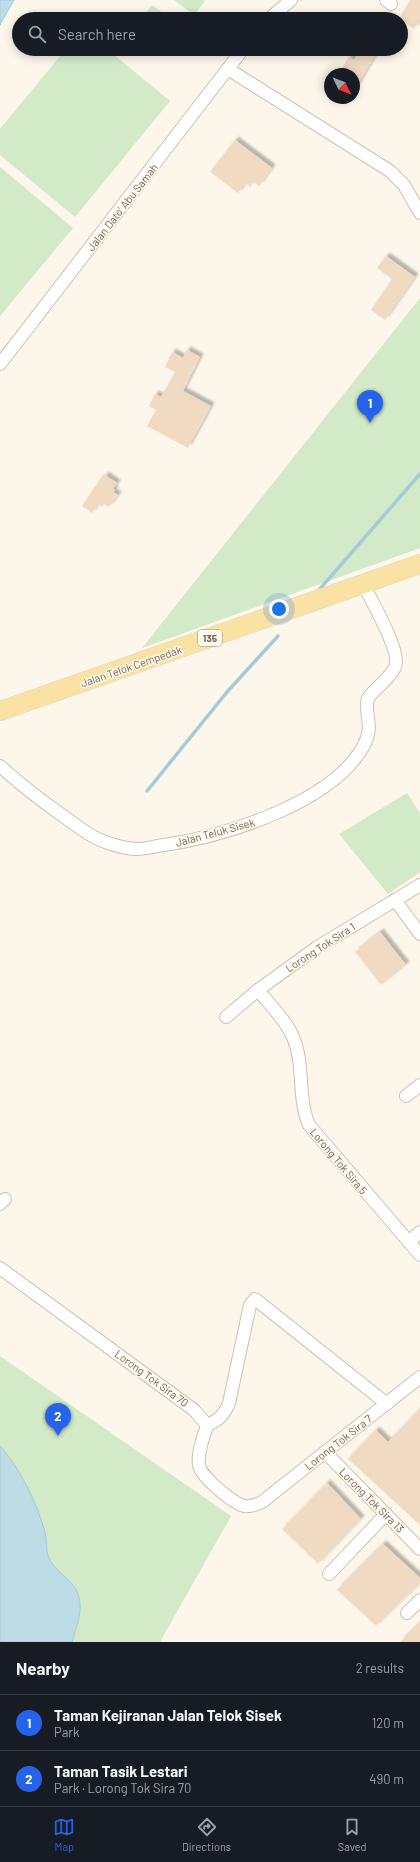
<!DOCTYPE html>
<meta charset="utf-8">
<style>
body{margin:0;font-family:Barlow,sans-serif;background:#20242c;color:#f1f3f6}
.compass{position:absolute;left:324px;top:68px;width:36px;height:36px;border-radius:50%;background:#171b24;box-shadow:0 2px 10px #0003;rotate:133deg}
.you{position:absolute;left:279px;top:609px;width:14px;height:14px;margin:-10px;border:3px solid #fff;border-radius:50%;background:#1a73e8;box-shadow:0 0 0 6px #1a73e833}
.badge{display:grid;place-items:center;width:26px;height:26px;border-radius:50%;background:#2563eb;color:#fff;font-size:13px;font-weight:700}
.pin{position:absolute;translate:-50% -33px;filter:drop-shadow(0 1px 2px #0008)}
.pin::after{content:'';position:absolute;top:21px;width:14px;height:12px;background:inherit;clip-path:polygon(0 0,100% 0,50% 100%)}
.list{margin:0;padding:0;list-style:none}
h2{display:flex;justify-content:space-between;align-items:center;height:52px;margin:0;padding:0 16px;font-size:17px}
h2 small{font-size:13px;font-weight:400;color:#9ea1a6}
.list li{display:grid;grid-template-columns:26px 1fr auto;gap:12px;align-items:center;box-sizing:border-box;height:56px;padding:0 16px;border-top:1px solid #363941}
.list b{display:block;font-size:15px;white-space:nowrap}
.list p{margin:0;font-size:13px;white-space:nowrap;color:#9ea1a6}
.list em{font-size:13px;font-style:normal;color:#9ea1a6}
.icon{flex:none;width:22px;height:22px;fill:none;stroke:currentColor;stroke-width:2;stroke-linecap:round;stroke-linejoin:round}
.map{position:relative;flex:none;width:420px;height:1642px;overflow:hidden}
.search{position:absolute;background:#171b24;box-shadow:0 2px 10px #0003;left:12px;right:12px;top:12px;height:44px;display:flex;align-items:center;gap:10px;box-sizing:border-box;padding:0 14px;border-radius:22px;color:#9ea1a6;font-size:15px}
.sheet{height:164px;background:#171b24}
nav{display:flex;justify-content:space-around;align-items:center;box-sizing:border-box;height:56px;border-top:1px solid #363941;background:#171b24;font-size:11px;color:#9ea1a6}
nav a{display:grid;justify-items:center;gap:2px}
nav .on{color:#2563eb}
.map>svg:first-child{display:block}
.green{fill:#d2eac8}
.water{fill:#bedce6;stroke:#a4cbd8}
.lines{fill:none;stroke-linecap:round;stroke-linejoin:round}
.stream{stroke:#a4cbd8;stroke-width:3.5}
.building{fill:#f1dac2;filter:url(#shadow)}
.minor-casing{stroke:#cec0af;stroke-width:14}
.primary-casing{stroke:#dcd6d1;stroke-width:20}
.minor{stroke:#fff;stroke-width:12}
.primary{stroke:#f9e2a4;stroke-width:19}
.labels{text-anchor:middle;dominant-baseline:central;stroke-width:3;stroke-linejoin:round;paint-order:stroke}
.shield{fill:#fffaf0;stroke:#a08e7e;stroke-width:1}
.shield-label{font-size:10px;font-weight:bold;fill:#77604d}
.street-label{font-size:11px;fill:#77604d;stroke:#fffaf0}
</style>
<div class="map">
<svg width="420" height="1642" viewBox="0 0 420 1642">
<defs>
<filter id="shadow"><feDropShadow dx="3.5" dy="-3.5" stdDeviation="1" flood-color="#0004"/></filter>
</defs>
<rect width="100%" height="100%" fill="#fcf7ea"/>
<!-- green -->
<g class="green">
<path d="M174,0h30l1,1 -11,14z"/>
<path d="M152,5l19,14h-30z"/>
<path d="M66,49h41l63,52 -95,116 -75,-62v-26z"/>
<path d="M0,167l73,61 -73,88z"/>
<path d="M420,298v250l-278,100z"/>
<path d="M407,793l13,20v59l-32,22 -49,-60z"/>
<path d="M0,1356l231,160 -71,126h-160z"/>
</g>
<!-- water -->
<g class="water">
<path d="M0,0h14l-14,25z"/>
<path d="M0,1446c20,22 37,57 45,86 2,8 1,16 3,24 5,15 25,23 30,38 6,15 -2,34 -6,48h-72z"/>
</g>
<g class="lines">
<!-- stream -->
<g class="stream">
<path d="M319,590l101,-116"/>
<path d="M147,791l80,-99 51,-56"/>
</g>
</g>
<!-- building -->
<g class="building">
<path d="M410,0h10v19l-6,10 -15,-10z"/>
<path d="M361,49h8l7,5 -22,37v-17h-8l1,-3 -5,-3 7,-11 5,3z"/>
<path d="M235,140l37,28 -13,18 -5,-4 -4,5 -5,-4 -7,10 -28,-21z"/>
<path d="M386,256l29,21 -30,43 -14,-10 21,-31 -15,-11z"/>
<path d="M187,350l13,7 -17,34 28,15 -23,42 -41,-22 9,-16 -7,-4 6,-12 6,3 14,-25 -10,-5 7,-15 11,6z"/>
<path d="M105,475l12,8 -4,6 2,1 -2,2 5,3 -9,12 -5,-3 -2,3 -4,-3 -6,9 -10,-7 19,-28 1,2z"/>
<path d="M380,932l26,33 -25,20 -26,-33z"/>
<path d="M420,1409v116l-72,-66 28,-29 12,12z"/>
<path d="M327,1483l34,36 -43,45 -36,-35z"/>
<path d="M383,1544l37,34v5l-44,43 -39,-36z"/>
<path d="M420,1622v20h-20z"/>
</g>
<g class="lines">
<defs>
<g id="minor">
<path d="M386,0l5,4"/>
<path d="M269,19l22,-19"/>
<path d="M228,69l162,102 14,14 16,28"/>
<path d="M0,364l243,-315"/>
<path d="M0,766c21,19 43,36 66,52 14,10 26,20 42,25 9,3 20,6 29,6 9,0 19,-3 27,-4 61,-9 169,-42 200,-100 11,-20 -1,-33 4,-47 8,-11 21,-18 27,-31 7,-15 -24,-67 -32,-83"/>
<path d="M395,900l25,34"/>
<path d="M258,990c11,14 28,30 35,47 12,28 4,60 16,88l111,130"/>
<path d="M226,1017l32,-27 58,-42 104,-63"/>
<path d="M406,1096l14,-11"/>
<path d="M0,1204l5,-5"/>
<path d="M409,1242l11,-10"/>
<path d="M0,1268l194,142 13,15c-3,12 -10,27 -8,40 1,11 34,38 45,41 7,1 12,-1 18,-4l158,-125"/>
<path d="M207,1425c12,-5 17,-10 22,-22l21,-98 5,-6 132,105"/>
<path d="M325,1452l95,97"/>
<path d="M329,1574l57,-60"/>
<path d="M407,1613l13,-13"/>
</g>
<path id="primary" d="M0,711l420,-147"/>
</defs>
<!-- minor casing -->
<use href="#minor" class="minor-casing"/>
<!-- primary casing -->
<use href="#primary" class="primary-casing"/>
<!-- minor -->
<use href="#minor" class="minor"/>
<!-- primary -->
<use href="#primary" class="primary"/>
</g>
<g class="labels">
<!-- shield labels -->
<rect class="shield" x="198" y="630" width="24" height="16" rx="3"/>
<g class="shield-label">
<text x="210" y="638">135</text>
</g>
<!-- street labels -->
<g class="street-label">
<text transform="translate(122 207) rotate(-52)">Jalan Dato' Abu Samah</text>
<text transform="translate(131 666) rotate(-19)">Jalan Telok Cempedak</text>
<text transform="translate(215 832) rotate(-15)">Jalan Teluk Sisek</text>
<text transform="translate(320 947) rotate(-33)">Lorong Tok Sira 1</text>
<text transform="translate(339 1161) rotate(50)">Lorong Tok Sira 5</text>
<text transform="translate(152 1378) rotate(36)">Lorong Tok Sira 70</text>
<text transform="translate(338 1442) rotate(-38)">Lorong Tok Sira 7</text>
<text transform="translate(372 1500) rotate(45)">Lorong Tok Sira 13</text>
</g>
</g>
</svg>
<svg class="compass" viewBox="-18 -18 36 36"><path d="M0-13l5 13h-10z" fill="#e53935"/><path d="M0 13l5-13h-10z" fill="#9ea1a6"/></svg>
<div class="you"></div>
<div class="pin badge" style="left:370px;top:423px">1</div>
<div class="pin badge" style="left:58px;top:1436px">2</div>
<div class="search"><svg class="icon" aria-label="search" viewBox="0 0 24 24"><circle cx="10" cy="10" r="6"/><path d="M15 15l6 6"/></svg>Search here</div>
</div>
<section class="sheet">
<h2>Nearby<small>2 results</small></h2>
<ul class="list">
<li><span class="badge">1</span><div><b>Taman Kejiranan Jalan Telok Sisek</b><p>Park</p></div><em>120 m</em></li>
<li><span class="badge">2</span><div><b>Taman Tasik Lestari</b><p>Park · Lorong Tok Sira 70</p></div><em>490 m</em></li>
</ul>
</section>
<nav>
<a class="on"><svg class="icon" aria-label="map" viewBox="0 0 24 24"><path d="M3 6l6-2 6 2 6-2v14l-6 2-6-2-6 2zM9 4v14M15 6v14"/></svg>Map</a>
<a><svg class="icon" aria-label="directions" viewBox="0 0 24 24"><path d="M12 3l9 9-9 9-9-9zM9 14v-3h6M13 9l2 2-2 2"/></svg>Directions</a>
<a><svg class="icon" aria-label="saved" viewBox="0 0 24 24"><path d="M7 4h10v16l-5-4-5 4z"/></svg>Saved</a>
</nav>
